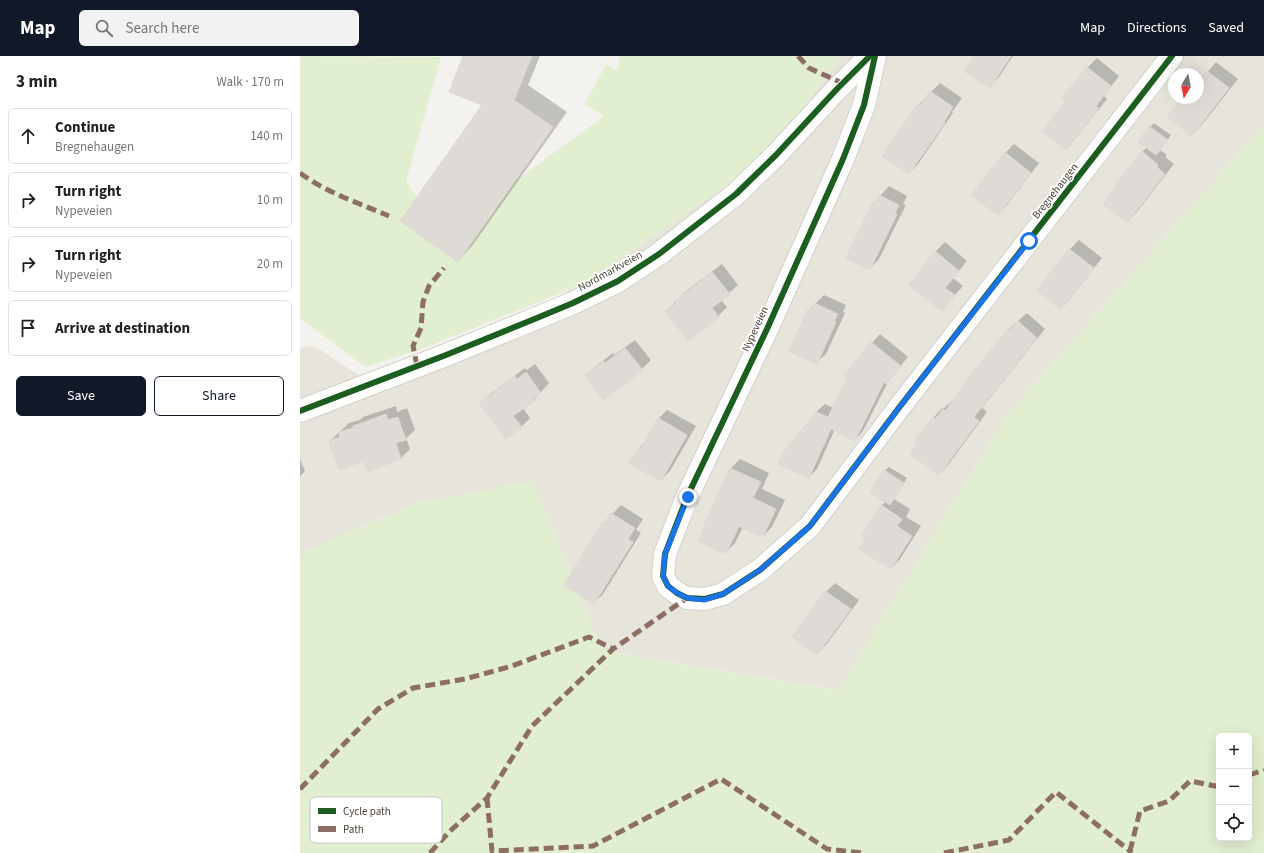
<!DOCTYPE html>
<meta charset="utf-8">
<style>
body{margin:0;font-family:"Source Sans 3",sans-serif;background:#f2f2f2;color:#222}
.controls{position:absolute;right:12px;bottom:12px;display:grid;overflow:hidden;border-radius:6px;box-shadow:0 4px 16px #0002}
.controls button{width:36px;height:36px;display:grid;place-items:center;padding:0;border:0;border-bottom:1px solid #e0e0e0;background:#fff;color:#222;font:20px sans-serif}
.compass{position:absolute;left:868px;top:12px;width:36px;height:36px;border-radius:50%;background:#fff;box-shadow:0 4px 16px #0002;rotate:190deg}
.stop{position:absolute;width:12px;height:12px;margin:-9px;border:3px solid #1a73e8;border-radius:50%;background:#fff}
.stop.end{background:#1a73e8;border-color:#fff;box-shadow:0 1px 4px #0008}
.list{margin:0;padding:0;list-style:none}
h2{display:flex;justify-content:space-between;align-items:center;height:52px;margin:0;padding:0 16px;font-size:17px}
h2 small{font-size:13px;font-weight:400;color:#767676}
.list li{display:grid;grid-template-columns:26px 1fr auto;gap:12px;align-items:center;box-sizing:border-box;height:56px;margin:0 8px 8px;padding:0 8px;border:1px solid #e0e0e0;border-radius:6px}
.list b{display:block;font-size:15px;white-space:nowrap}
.list p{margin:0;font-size:13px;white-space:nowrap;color:#767676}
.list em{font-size:13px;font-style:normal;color:#767676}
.actions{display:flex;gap:8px;padding:12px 16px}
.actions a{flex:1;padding:9px 0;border:1px solid #111827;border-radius:6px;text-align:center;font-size:14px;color:#111827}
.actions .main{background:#111827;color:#fff}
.icon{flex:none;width:22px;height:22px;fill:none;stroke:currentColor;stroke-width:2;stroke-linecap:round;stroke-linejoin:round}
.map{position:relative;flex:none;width:964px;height:797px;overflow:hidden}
header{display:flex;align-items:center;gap:24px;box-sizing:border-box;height:56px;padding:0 20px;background:#111827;color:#fff}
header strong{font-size:19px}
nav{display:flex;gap:22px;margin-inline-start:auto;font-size:14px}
.search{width:280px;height:36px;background:#f2f2f2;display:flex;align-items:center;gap:10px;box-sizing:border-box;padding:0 14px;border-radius:6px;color:#767676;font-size:15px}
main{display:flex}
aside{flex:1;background:#fff}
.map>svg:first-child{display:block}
.residential{fill:#e7e4dc;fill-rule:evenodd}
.green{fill:#e1eecf;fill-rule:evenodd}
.shadow{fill:#0003}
.building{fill:#dedbd6;stroke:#dcd9d4}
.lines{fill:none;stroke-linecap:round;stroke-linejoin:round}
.street-casing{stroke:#d2d0cb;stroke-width:24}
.street{stroke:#fdfdfc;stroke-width:22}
.quiet{stroke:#8d6e63;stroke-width:5;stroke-dasharray:10 5;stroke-linecap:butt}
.cycleway-casing{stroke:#fff;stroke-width:8}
.cycleway{stroke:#1b5e20;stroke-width:6}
.route{stroke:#1a73e8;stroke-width:5}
.labels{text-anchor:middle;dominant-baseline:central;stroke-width:3.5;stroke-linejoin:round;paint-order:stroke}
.street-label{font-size:11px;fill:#4b4439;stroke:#fff}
.key{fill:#fff;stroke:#c9c7c4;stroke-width:1}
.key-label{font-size:11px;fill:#4b4439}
</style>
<header>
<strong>Map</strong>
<div class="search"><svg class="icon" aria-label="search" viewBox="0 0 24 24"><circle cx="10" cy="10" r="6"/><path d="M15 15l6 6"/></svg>Search here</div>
<nav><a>Map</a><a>Directions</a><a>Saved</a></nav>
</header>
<main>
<aside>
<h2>3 min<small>Walk · 170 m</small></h2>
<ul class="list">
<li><svg class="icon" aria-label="ahead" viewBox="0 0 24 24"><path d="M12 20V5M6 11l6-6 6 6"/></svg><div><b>Continue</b><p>Bregnehaugen</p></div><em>140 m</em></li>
<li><svg class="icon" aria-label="right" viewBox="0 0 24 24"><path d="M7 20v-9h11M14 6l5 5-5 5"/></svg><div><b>Turn right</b><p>Nypeveien</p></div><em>10 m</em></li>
<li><svg class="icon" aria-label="right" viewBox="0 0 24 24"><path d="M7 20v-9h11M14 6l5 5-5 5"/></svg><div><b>Turn right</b><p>Nypeveien</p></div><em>20 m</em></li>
<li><svg class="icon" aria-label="arrive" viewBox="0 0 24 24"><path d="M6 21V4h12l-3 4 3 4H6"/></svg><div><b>Arrive at destination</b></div></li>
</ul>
<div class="actions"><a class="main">Save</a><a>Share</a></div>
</aside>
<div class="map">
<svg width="964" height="797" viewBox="0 0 964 797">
<rect width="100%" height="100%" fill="#f4f2ee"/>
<!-- residential -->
<path class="residential" d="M541,0h423v69l-257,290 -168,275 -237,-40 -69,-168 -118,21 -115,51v-206l14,-2 70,46 186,-102 16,-7 182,-127zM874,18h24v24h-24z"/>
<!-- green -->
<g class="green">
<path d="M2,0l139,1 -35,124 28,42 38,-10 132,-97 -20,-12 22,-39 11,6 3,-15h221l-73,100 -182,127 -165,66 -56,18 -65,-49v-259z"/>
<path d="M964,69v728h-964v-299l115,-51 118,-22 69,169 236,40 169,-275zM919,680h30v102h-30z"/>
</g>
<!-- shadow -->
<g class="shadow">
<path d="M164,0h76l-12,29 39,27 -95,134 -14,15 25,-156z"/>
<path d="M676,0h37l-14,21 -9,9z"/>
<path d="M797,2l22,18 -15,20 3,3 -32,40 -9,9 1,-47 -3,-3 24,-31z"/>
<path d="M916,6l22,17 -37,47 -9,9 -7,-37h13v-14z"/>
<path d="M640,27l22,15 -10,14 1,1 -35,51 -9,9 -25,-18 35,-51z"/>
<path d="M854,67l17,12 -11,15 7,5 -2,2 9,7 -38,49 -9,9 15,-70 5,-5 3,-20z"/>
<path d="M714,88l25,19 -32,42 -9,9 7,-61z"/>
<path d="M589,130l18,10 -4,8 3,1 -27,54 -9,10 4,-66z"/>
<path d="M779,184l23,18 -32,41 -9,9 -23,-18 32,-41z"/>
<path d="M645,186l22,19 -14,17 10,8 -21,24 -32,-25 26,-34z"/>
<path d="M422,208l16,21 -17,15 6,7 -9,9 -52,-5 19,-19z"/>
<path d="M524,239l22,10 -3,7 2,1 -19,41 -10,9 -7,-53z"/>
<path d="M727,257l18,16 -63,79 5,4 -39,53 -9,9 -23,-32 18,-25 8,-9 1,1 9,-8h1l17,-24 39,-48z"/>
<path d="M580,278l28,23 -19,23 -26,51 -8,9 -20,-11 -18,40 -8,8 7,-65 9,-8 9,4 15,-30 -4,-2 27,-33z"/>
<path d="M335,284l16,20 -9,9 -56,7 9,-9 18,-14 1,2z"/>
<path d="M235,308l14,19 -15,17 -11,8 7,10 -9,9 -40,-24 9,-9 35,-26 2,2z"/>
<path d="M96,350l1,6 10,-4 8,22 -9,8 4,11 -9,9 -33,11 -3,-9 -35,-19 19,-18 11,-3 3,-3z"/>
<path d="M367,354l29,16 -26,45 -9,9 -21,-33 5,-5 13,-23z"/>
<path d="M0,403l5,12 -5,5z"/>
<path d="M440,403l29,14 -7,16 23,11 -13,27 -9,9 -20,-9 -8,16 -9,9 -22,-25 27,-59z"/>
<path d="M589,411l18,11 -13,21 16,10 -4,8 15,9 -21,33 -9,9 -23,-30 13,-32 5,-5 -2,-30z"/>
<path d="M321,449l22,14 -7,11 5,3 -38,61 -9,9 9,-79z"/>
<path d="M535,527l24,17 -33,45 -9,9 -23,-17 32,-45z"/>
</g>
<!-- building -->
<g class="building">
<path d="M163,0h69l-18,44 39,27 -95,135 -58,-41 82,-116 -33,-13z"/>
<path d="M674,0h37l-21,32 -26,-17z"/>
<path d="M787,11l24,19 -15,20 3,2 -33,42 -23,-19 23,-30 -4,-3z"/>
<path d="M907,15l22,17 -37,48 -25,-19 15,-19h16v-16z"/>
<path d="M630,35l23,16 -9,15 1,1 -36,51 -27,-18 36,-52 2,1z"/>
<path d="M849,70l19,14 -12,15 -18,-13z"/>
<path d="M842,95l16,14 -1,2 8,7 -38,49 -24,-19 14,-18 -2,-1z"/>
<path d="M705,96l26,21 -33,42 -27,-20z"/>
<path d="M579,139l20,10 -4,8 2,1 -27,56 -24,-12 27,-56 2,1z"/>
<path d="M769,193l25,19 -33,42 -24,-20z"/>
<path d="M635,195l24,20 -14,17 10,7 -13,16 -33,-26z"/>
<path d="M412,216l18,22 -18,14 7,9 -31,24 -23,-30 11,-8 -1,-2z"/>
<path d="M514,247l24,11 -4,7 2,1 -19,42 -28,-13 19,-42 3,1z"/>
<path d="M718,265l19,17 -63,79 5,4 -40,54 -29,-21 7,-10 -3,-2 19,-25 2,2 8,-10 2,2 25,-35 38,-47 2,1z"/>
<path d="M571,286l30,24 -15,18 -2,-2 -29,59 -24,-12 -22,49 -31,-14 6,-12 32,-40 12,5 19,-39 -3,-2z"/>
<path d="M325,292l18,22 -40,30 -18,-25 19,-14 1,2z"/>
<path d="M226,316l15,21 -8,6 1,2 -21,15 9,11 -16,12 -27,-36 36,-27 2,3z"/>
<path d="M86,358l2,6 10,-3 8,23 -10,3 5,16 -33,12 -4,-10 -25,9 -10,-29 11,-4 -1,-5 14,-4v-2z"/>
<path d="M358,362l29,17 -26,46 -32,-18 10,-16 2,1z"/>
<path d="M430,412l31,14 -8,16 23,11 -13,28 -24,-11 -13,28 -28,-13 6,-13 -1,-1z"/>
<path d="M584,414l20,13 -14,22 -20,-13z"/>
<path d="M581,449l21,14 -5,7 15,10 -21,33 -32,-20 7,-11 -4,-3z"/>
<path d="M311,457l24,15 -7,11 5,3 -39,62 -30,-19 38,-62 2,1z"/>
<path d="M525,535l26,18 -34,46 -25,-18z"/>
</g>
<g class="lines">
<defs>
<g id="street">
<path d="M575,0l-11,49 -21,54 -76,170 -80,168 -22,57 -2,22 5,10 9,7 10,5 18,1 18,-5 37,-24 50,-44 88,-117 274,-353"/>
<path d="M0,355l146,-56 86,-35 41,-17 45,-22 41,-27 77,-60 40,-39 60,-65 34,-34"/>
</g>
</defs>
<!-- street casing -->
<use href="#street" class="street-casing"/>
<!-- street -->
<use href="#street" class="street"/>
<!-- quiet -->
<g class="quiet">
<path d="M498,0l11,12 33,15"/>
<path d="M0,117c27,20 59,30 89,43"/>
<path d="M117,310l-4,-20 8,-18 2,-26 6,-16 15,-18"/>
<path d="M949,719l15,-5"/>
<path d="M0,733l78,-80 35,-21 52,-9 47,-13 77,-29 24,12"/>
<path d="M187,742l5,53 101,-5 128,-67 106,70 36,4"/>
<path d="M830,795l10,-40 29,-10 21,-20 25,5 4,-1"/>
<path d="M130,797l20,-22 37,-33 45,-72 81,-77 74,-51"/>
<path d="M644,797l65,-13 47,-48 74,59 1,2"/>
</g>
<defs>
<g id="cycleway">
<path d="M575,0l-11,49 -21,54 -76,170 -80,168 -22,57 -2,22 5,10 9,7 10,5 18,1 18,-5 37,-24 50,-44 88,-117 274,-353"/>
<path d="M0,355l146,-56 86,-35 41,-17 45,-22 41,-27 77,-60 40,-39 60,-65 34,-34"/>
</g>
</defs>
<!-- cycleway casing -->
<use href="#cycleway" class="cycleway-casing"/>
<!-- cycleway -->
<use href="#cycleway" class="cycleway"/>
</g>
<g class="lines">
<!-- route -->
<path class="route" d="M388,441l-23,57 -2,22 5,10 9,7 10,5 17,2 19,-6 37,-24 50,-44 88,-117 131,-168"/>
</g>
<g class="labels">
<!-- street labels -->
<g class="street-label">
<text transform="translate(755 135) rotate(-52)">Bregnehaugen</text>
<text transform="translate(310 215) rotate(-29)">Nordmarkveien</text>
<text transform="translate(455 273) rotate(-65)">Nypeveien</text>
</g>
</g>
<!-- legend -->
<rect x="10" y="741" width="132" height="46" rx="6" class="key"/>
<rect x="18" y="752" width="18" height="6" fill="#1b5e20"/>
<rect x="18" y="770" width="18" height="6" fill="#8d6e63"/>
<g class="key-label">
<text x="43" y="759">Cycle path</text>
<text x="43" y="777">Path</text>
</g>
</svg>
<div class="controls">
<button>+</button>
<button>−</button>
<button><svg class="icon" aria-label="locate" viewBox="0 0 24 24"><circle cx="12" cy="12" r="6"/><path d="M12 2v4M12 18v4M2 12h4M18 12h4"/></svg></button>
</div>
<svg class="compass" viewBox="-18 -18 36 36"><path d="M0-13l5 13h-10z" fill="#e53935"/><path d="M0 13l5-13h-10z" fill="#767676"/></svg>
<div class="stop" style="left:729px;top:185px"></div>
<div class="stop end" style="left:388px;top:441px"></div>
</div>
</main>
